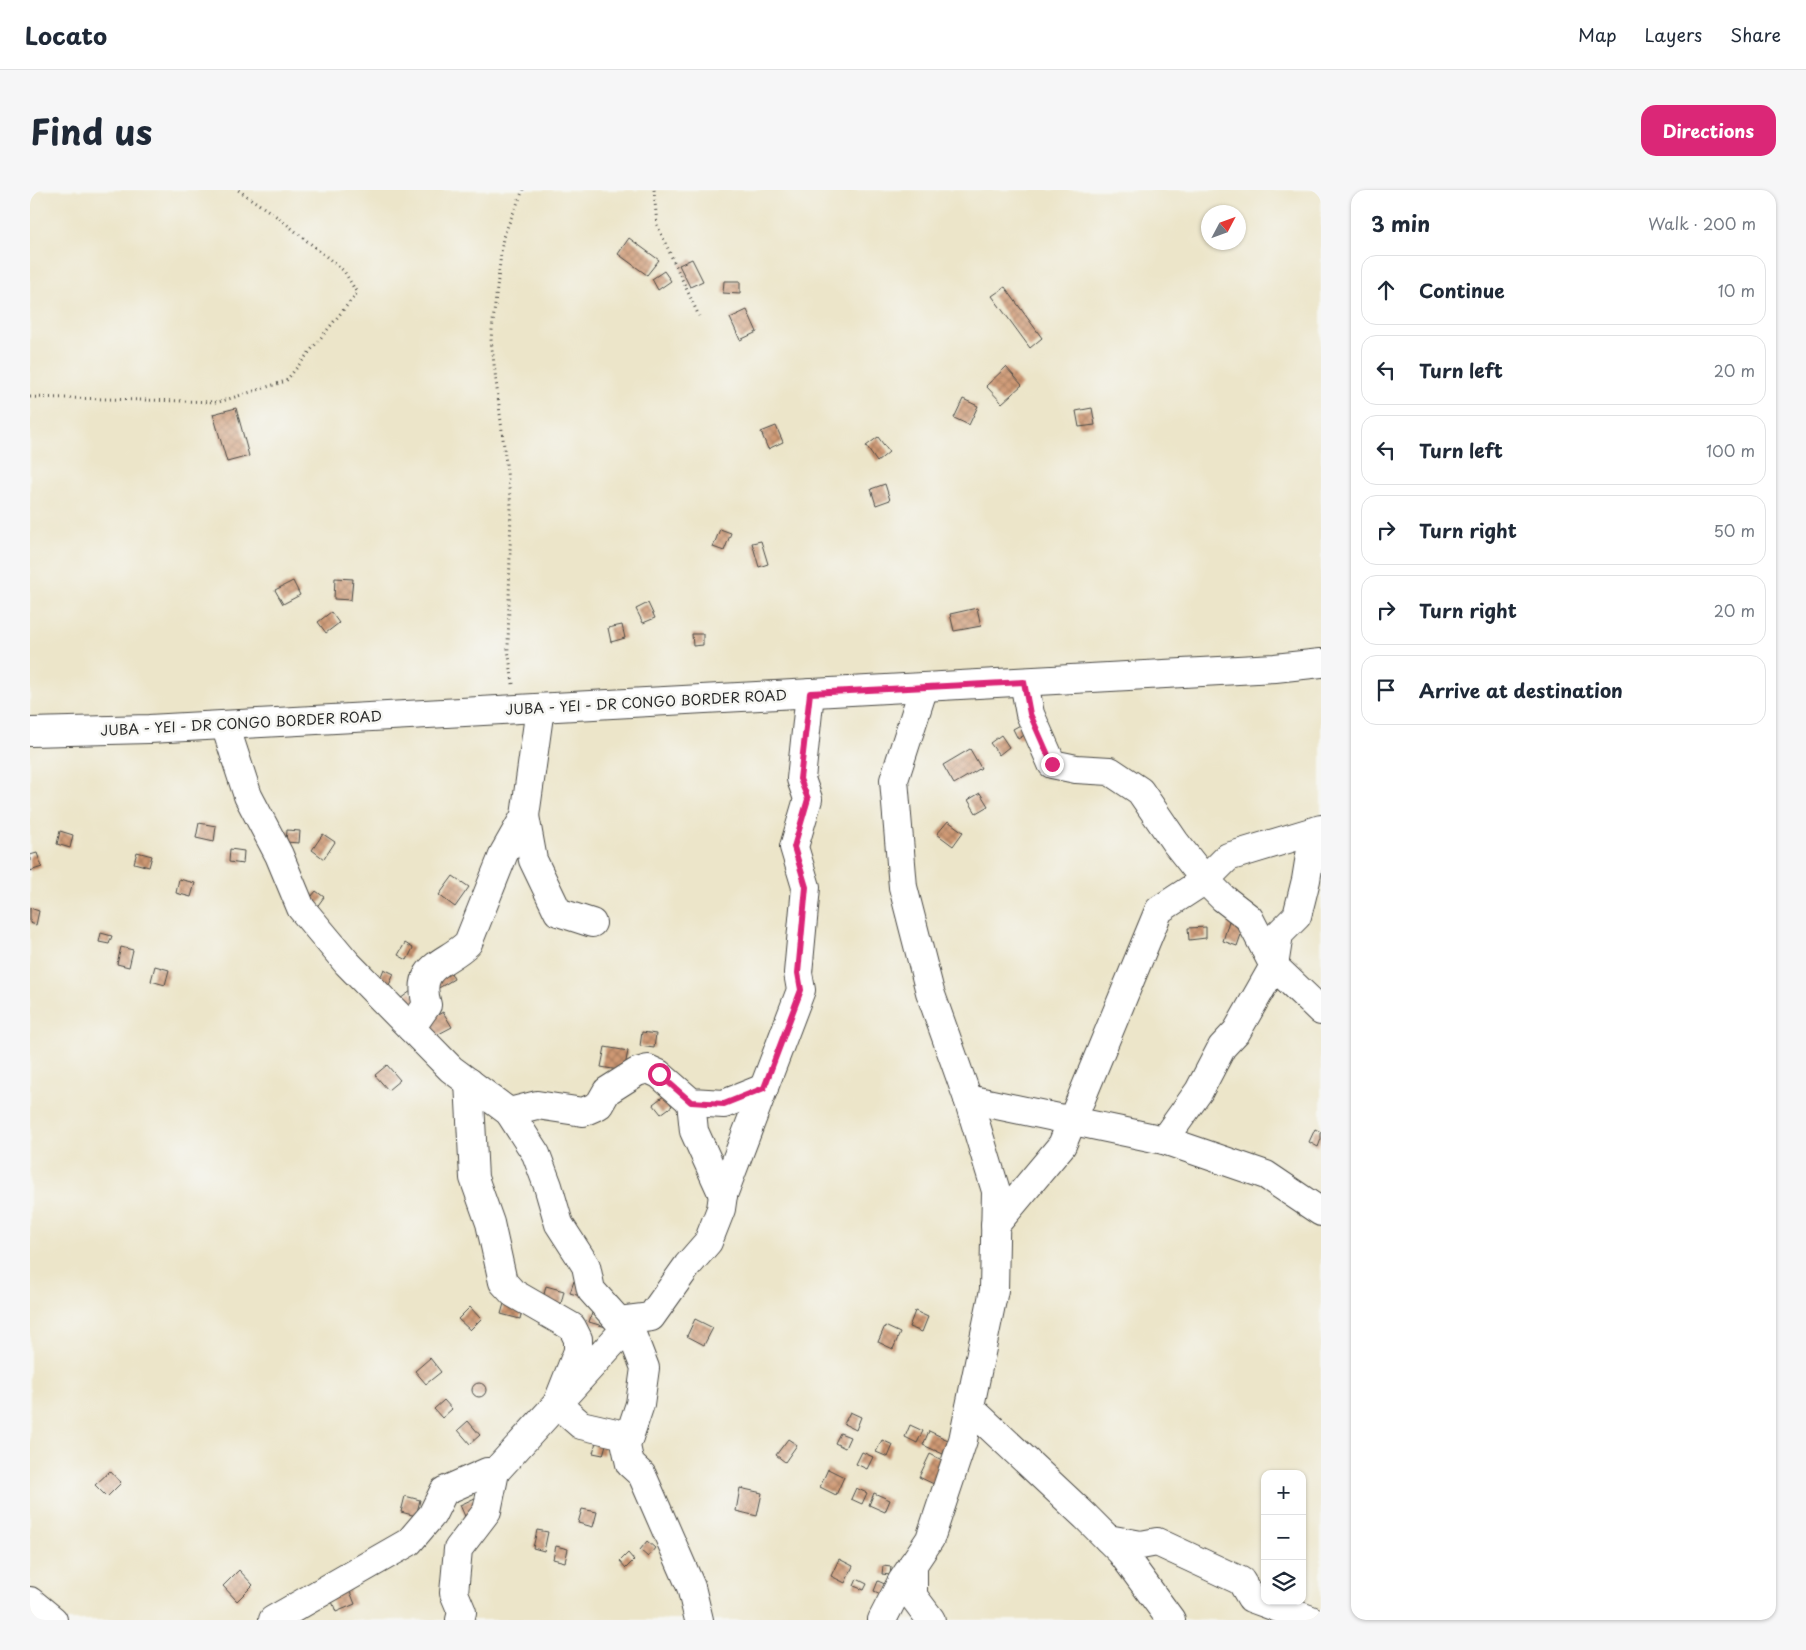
<!DOCTYPE html>
<meta charset="utf-8">
<style>
body{margin:0;font-family:"Playpen Sans",sans-serif;background:#f6f6f7;color:#1f2937}
.controls{position:absolute;right:15px;bottom:15px;display:grid;overflow:hidden;border-radius:10px;box-shadow:0 1px 4px #0004}
.controls button{width:45px;height:45px;display:grid;place-items:center;padding:0;border:0;border-bottom:1px solid #e0e1e3;background:#fff;color:#1f2937;font:25px sans-serif}
.compass{position:absolute;left:1171px;top:15px;width:45px;height:45px;border-radius:50%;background:#fff;box-shadow:0 1px 4px #0004;rotate:49deg}
.stop{position:absolute;width:15px;height:15px;margin:-11px;border:4px solid #db2777;border-radius:50%;background:#fff}
.stop.end{background:#db2777;border-color:#fff;box-shadow:0 1px 5px #0008}
.list{margin:0;padding:0;list-style:none}
h2{display:flex;justify-content:space-between;align-items:center;height:65px;margin:0;padding:0 20px;font-size:21px}
h2 small{font-size:16px;font-weight:400;color:#747a83}
.list li{display:grid;grid-template-columns:32px 1fr auto;gap:15px;align-items:center;box-sizing:border-box;height:70px;margin:0 10px 10px;padding:0 10px;border:1px solid #e0e1e3;border-radius:15px}
.list b{display:block;font-size:19px;white-space:nowrap}
.list em{font-size:16px;font-style:normal;color:#747a83}
.icon{flex:none;width:28px;height:28px;fill:none;stroke:currentColor;stroke-width:2;stroke-linecap:round;stroke-linejoin:round}
.map{position:relative;flex:none;width:1291px;height:1430px;overflow:hidden;border-radius:15px}
header{display:flex;align-items:center;gap:30px;box-sizing:border-box;height:70px;padding:0 25px;background:#fff;border-bottom:1px solid #e0e1e3}
header strong{font-size:24px}
nav{display:flex;gap:28px;margin-inline-start:auto;font-size:18px}
.intro{display:flex;align-items:center;justify-content:space-between;box-sizing:border-box;height:120px;padding:0 30px}
h1{margin:0;font-size:35px}
.button{padding:12px 22px;border-radius:15px;background:#db2777;color:#fff;font-size:18px;font-weight:700}
main{display:flex;gap:30px;padding:0 30px}
aside{flex:1;background:#fff;border-radius:15px;box-shadow:0 1px 4px #0004}
.map>svg:first-child{display:block}
.building{fill:url(#building-cross-hatch)}
.lines{fill:none;stroke-linecap:round;stroke-linejoin:round}
.minor-casing{stroke:#484743;stroke-width:30}
.primary-casing{stroke:#484743;stroke-width:30}
.path{stroke:#484743;stroke-width:3;stroke-dasharray:1 4;stroke-linecap:butt}
.minor{stroke:#fff;stroke-width:28}
.primary{stroke:#fff;stroke-width:28}
.route{stroke:#db2777;stroke-width:6}
.labels{text-anchor:middle;dominant-baseline:central;stroke-width:5;stroke-linejoin:round;paint-order:stroke}
.street-label{font-size:14px;fill:#2b2b2b;stroke:#f6f6f2}
</style>
<header>
<strong>Locato</strong>
<nav><a>Map</a><a>Layers</a><a>Share</a></nav>
</header>
<div class="intro"><h1>Find us</h1><a class="button">Directions</a></div>
<main>
<div class="map">
<svg width="1291" height="1430" viewBox="0 0 1291 1430">
<defs>
<pattern id="building-cross-hatch" width="8" height="8" patternUnits="userSpaceOnUse" patternTransform="scale(1.25)"><rect width="8" height="8" fill="#cf9974"/><path d="M0 0l8 8M0 8l8-8" fill="none" stroke="#a87d5f"/></pattern>
</defs>
<rect width="100%" height="100%" fill="#f6f6f2"/>
<filter id="ink" filterUnits="userSpaceOnUse"><feTurbulence type="fractalNoise" baseFrequency=".02" numOctaves="2"/><feDisplacementMap in="SourceGraphic" scale="10" xChannelSelector="R" yChannelSelector="G"/><feConvolveMatrix kernelMatrix="1 2 1 2 8 2 1 2 1" color-interpolation-filters="sRGB"/></filter>
<filter id="wash" filterUnits="userSpaceOnUse"><feTurbulence type="fractalNoise" baseFrequency=".0096" numOctaves="4" result="noise"/><feDisplacementMap in="SourceGraphic" scale="20" xChannelSelector="R" yChannelSelector="G"/><feGaussianBlur stdDeviation="1.12" result="paint"/><feColorMatrix in="noise" values="0 0 0 0 0 0 0 0 0 0 0 0 0 0 0 0 0 1.4 0 .05"/><feComposite in="paint" operator="in"/></filter>
<g filter="url(#wash)">
<rect width="100%" height="100%" fill="#ece5c9"/>
<g id="blocks">
<!-- building -->
<g class="building">
<path d="M599,48l30,22 -12,15 -29,-21z"/>
<path d="M662,69l11,22 -13,6 -11,-22z"/>
<path d="M634,81l7,10 -13,9 -6,-11z"/>
<path d="M694,91h16v13l-17,-1z"/>
<path d="M975,97l37,51 -12,10 -38,-52z"/>
<path d="M717,120l10,22 -17,8 -10,-22z"/>
<path d="M976,177l16,18 -20,18 -16,-17z"/>
<path d="M933,209l15,7 -9,19 -15,-7z"/>
<path d="M206,218l13,48 -22,6 -14,-48z"/>
<path d="M1062,218l3,17 -16,2 -3,-16z"/>
<path d="M746,236l7,16 -15,7 -7,-17z"/>
<path d="M848,247l11,15 -12,10 -11,-16z"/>
<path d="M855,294l5,16 -14,5 -5,-16z"/>
<path d="M690,339l11,4 -7,18 -11,-4z"/>
<path d="M731,351l7,23 -9,3 -7,-24z"/>
<path d="M305,388l18,1 -2,21 -17,-1z"/>
<path d="M263,391l7,14 -17,9 -8,-14z"/>
<path d="M618,413l7,15 -12,5 -7,-14z"/>
<path d="M947,418l4,18 -27,5 -4,-17z"/>
<path d="M301,422l8,11 -13,10 -8,-11z"/>
<path d="M592,435l3,13 -14,4 -3,-14z"/>
<path d="M662,444h11v11l-10,1z"/>
<path d="M996,532l5,9 -13,8 -5,-10z"/>
<path d="M971,545l8,12 -10,8 -9,-12z"/>
<path d="M940,559l11,19 -27,16 -11,-19z"/>
<path d="M950,603l8,13 -12,7 -8,-13z"/>
<path d="M918,631l15,11 -10,14 -16,-12z"/>
<path d="M169,633l17,3 -2,16 -18,-4z"/>
<path d="M257,640l13,1 -1,12 -13,-1z"/>
<path d="M30,641l13,4 -3,13 -13,-4z"/>
<path d="M293,644l12,8 -11,17 -12,-9z"/>
<path d="M200,659l14,2 -1,13 -14,-2z"/>
<path d="M107,662l15,4 -3,11 -15,-4z"/>
<path d="M7,663l5,14 -12,4v-16z"/>
<path d="M423,686l16,11 -14,20 -16,-12z"/>
<path d="M149,689l16,4 -4,14 -15,-4z"/>
<path d="M286,701l8,6 -8,11 -9,-6z"/>
<path d="M0,718l9,3 -3,14 -6,-2z"/>
<path d="M1199,731l15,5 -7,20 -14,-5z"/>
<path d="M1176,737v11l-17,2 -1,-12z"/>
<path d="M71,743l11,3 -3,8 -10,-2z"/>
<path d="M375,753l8,5 -6,12 -9,-5z"/>
<path d="M91,757l12,3 -4,17 -12,-3z"/>
<path d="M125,776l14,4 -4,15 -14,-4z"/>
<path d="M418,777l6,12 -17,10 -7,-13z"/>
<path d="M354,779l10,5 -9,20 -10,-4z"/>
<path d="M381,801l10,14 -13,11 -11,-15z"/>
<path d="M413,822l9,15 -19,10 -8,-15z"/>
<path d="M612,842l14,2 -2,14 -14,-2z"/>
<path d="M575,857l23,4 -4,20 -23,-4z"/>
<path d="M357,875l13,15 -12,10 -13,-15z"/>
<path d="M635,905l7,11 -11,8 -8,-10z"/>
<path d="M1285,939l6,3v7l-3,8 -9,-5z"/>
<path d="M544,1091l12,3 -3,13 -13,-4z"/>
<path d="M516,1096l18,5 -4,17 -18,-5z"/>
<path d="M475,1110l18,6 -3,13 -19,-5z"/>
<path d="M440,1117l11,12 -11,11 -12,-11z"/>
<path d="M563,1120l13,17 -17,-5z"/>
<path d="M885,1121l13,6 -6,15 -13,-5z"/>
<path d="M665,1129l18,9 -9,17 -17,-9z"/>
<path d="M855,1136l15,7 -7,16 -15,-7z"/>
<path d="M400,1168l11,14 -15,12 -11,-13z"/>
<circle cx="449" cy="1200" r="7"/>
<path d="M414,1210l8,9 -10,9 -8,-9z"/>
<path d="M820,1222l11,5 -5,13 -12,-6z"/>
<path d="M438,1231l12,14 -10,9 -12,-14z"/>
<path d="M880,1235l13,6 -6,12 -12,-6z"/>
<path d="M899,1241l19,9 -5,14 -20,-9z"/>
<path d="M810,1243l10,4 -5,11 -10,-5z"/>
<path d="M567,1248l10,3 -4,14 -10,-2z"/>
<path d="M758,1249l9,6 -12,17 -9,-7z"/>
<path d="M852,1250l11,5 -5,12 -12,-5z"/>
<path d="M832,1262l11,5 -6,12 -11,-5z"/>
<path d="M900,1264l16,8 -10,23 -17,-8z"/>
<path d="M798,1279l16,8 -8,18 -16,-8z"/>
<path d="M80,1281l11,12 -14,14 -12,-12z"/>
<path d="M710,1298l22,5 -5,23 -21,-5z"/>
<path d="M826,1298l11,5 -5,11 -11,-5z"/>
<path d="M844,1303l16,7 -5,12 -16,-7z"/>
<path d="M375,1306l15,4 -4,16 -15,-4z"/>
<path d="M445,1308l7,16 -15,7 -7,-16z"/>
<path d="M552,1319l15,3 -4,15 -15,-4z"/>
<path d="M507,1340l11,2 -4,19 -11,-3z"/>
<path d="M617,1351l8,7 -7,9 -8,-7z"/>
<path d="M526,1356l12,3 -3,13 -12,-3z"/>
<path d="M598,1363l6,7 -8,8 -6,-7z"/>
<path d="M809,1369l14,7 -8,17 -14,-7z"/>
<path d="M853,1376l8,1 -1,8 -8,-1z"/>
<path d="M209,1380l14,15 -16,16 -14,-15z"/>
<path d="M827,1389l10,5 -3,6 -10,-4z"/>
<path d="M848,1391l11,5 -4,10 -11,-5z"/>
<path d="M319,1399l6,15 -19,8 -6,-16z"/>
</g>
</g>
</g>
<g filter="url(#ink)">
<use href="#blocks" fill-opacity="0" stroke="#484743" stroke-width="1"/>
<g class="lines">
<defs>
<g id="minor">
<path d="M994,492l6,32 22,50 24,5 34,2 30,20 35,51 30,38 18,18 26,20 25,48 47,45"/>
<path d="M195,535l23,71 31,59 22,53 46,55 104,106 58,43 27,42 12,32 11,38 27,42 5,24 42,47 12,31 -5,36 -14,42 4,18 12,11 49,112 8,33"/>
<path d="M495,626l8,44 25,52 34,11"/>
<path d="M381,838l16,-23c-12,-41 19,-40 41,-62l36,-90 21,-37 15,-108"/>
<path d="M439,892l5,96 16,45 13,59 10,11 59,34 6,12v12l-21,53 24,21 48,11"/>
<path d="M938,909l196,41 102,35 55,37"/>
<path d="M661,912l3,29 29,64"/>
<path d="M479,922l28,-7 46,7 16,-7 8,-14 30,-19 11,-3 11,5 32,28 33,2 40,-16"/>
<path d="M1134,950l35,-49 23,-44 15,-16 37,-65 5,-32 18,-18 9,-36 8,-49"/>
<path d="M965,1035l67,-80 97,-235 46,-30 23,-23 93,-28"/>
<path d="M589,1131l32,-4 37,-52 20,-23 13,-33 2,-14 78,-205 -3,-17 8,-86 -12,-40 14,-48 -7,-20 9,-86"/>
<path d="M940,1218l116,109 35,35 50,68"/>
<path d="M1078,1349l33,6 16,-3 84,39 10,17 60,22"/>
<path d="M883,1374v32l18,24"/>
<path d="M0,1411l23,19"/>
<path d="M243,1430l136,-78 23,-27 12,-24 43,-19h8"/>
<path d="M430,1430l2,-8 -8,-19 4,-44 29,-38 8,-39 131,-144"/>
<path d="M852,1430l20,-39 28,-42 33,-99 31,-150 2,-99 -28,-92 -38,-107 -27,-105 -9,-107 30,-93"/>
</g>
<path id="primary" d="M0,542l119,-3 1126,-61 46,-5"/>
</defs>
<!-- minor casing -->
<use href="#minor" class="minor-casing"/>
<!-- primary casing -->
<use href="#primary" class="primary-casing"/>
<!-- path -->
<g class="path">
<path d="M624,0l3,35 42,91"/>
<path d="M0,207l189,5 67,-21 71,-88 -13,-22 -65,-53 -41,-28"/>
<path d="M483,494l-5,-35 3,-144 -20,-166 12,-102 20,-47"/>
</g>
<!-- minor -->
<use href="#minor" class="minor"/>
<!-- primary -->
<use href="#primary" class="primary"/>
</g>
</g>
<g class="lines" filter="url(#ink)">
<!-- route -->
<path class="route" d="M629,884l32,28 33,2 40,-16 37,-98 -3,-17 8,-86 -12,-40 14,-48 -8,-20 10,-86 214,-11 6,32 22,50"/>
</g>
<g class="labels">
<!-- street labels -->
<g class="street-label">
<text transform="translate(616 512) rotate(-3)">JUBA - YEI - DR CONGO BORDER ROAD</text>
<text transform="translate(211 533) rotate(-3)">JUBA - YEI - DR CONGO BORDER ROAD</text>
</g>
</g>
</svg>
<div class="controls">
<button>+</button>
<button>−</button>
<button><svg class="icon" aria-label="layers" viewBox="0 0 24 24"><path d="M12 4l9 5-9 5-9-5zM3 14l9 5 9-5"/></svg></button>
</div>
<svg class="compass" viewBox="-18 -18 36 36"><path d="M0-13l5 13h-10z" fill="#e53935"/><path d="M0 13l5-13h-10z" fill="#747a83"/></svg>
<div class="stop" style="left:629px;top:884px"></div>
<div class="stop end" style="left:1022px;top:574px"></div>
</div>
<aside>
<h2>3 min<small>Walk · 200 m</small></h2>
<ul class="list">
<li><svg class="icon" aria-label="ahead" viewBox="0 0 24 24"><path d="M12 20V5M6 11l6-6 6 6"/></svg><div><b>Continue</b></div><em>10 m</em></li>
<li><svg class="icon" aria-label="left" viewBox="0 0 24 24"><path d="M17 20v-9H6M10 6l-5 5 5 5"/></svg><div><b>Turn left</b></div><em>20 m</em></li>
<li><svg class="icon" aria-label="left" viewBox="0 0 24 24"><path d="M17 20v-9H6M10 6l-5 5 5 5"/></svg><div><b>Turn left</b></div><em>100 m</em></li>
<li><svg class="icon" aria-label="right" viewBox="0 0 24 24"><path d="M7 20v-9h11M14 6l5 5-5 5"/></svg><div><b>Turn right</b></div><em>50 m</em></li>
<li><svg class="icon" aria-label="right" viewBox="0 0 24 24"><path d="M7 20v-9h11M14 6l5 5-5 5"/></svg><div><b>Turn right</b></div><em>20 m</em></li>
<li><svg class="icon" aria-label="arrive" viewBox="0 0 24 24"><path d="M6 21V4h12l-3 4 3 4H6"/></svg><div><b>Arrive at destination</b></div></li>
</ul>
</aside>
</main>
